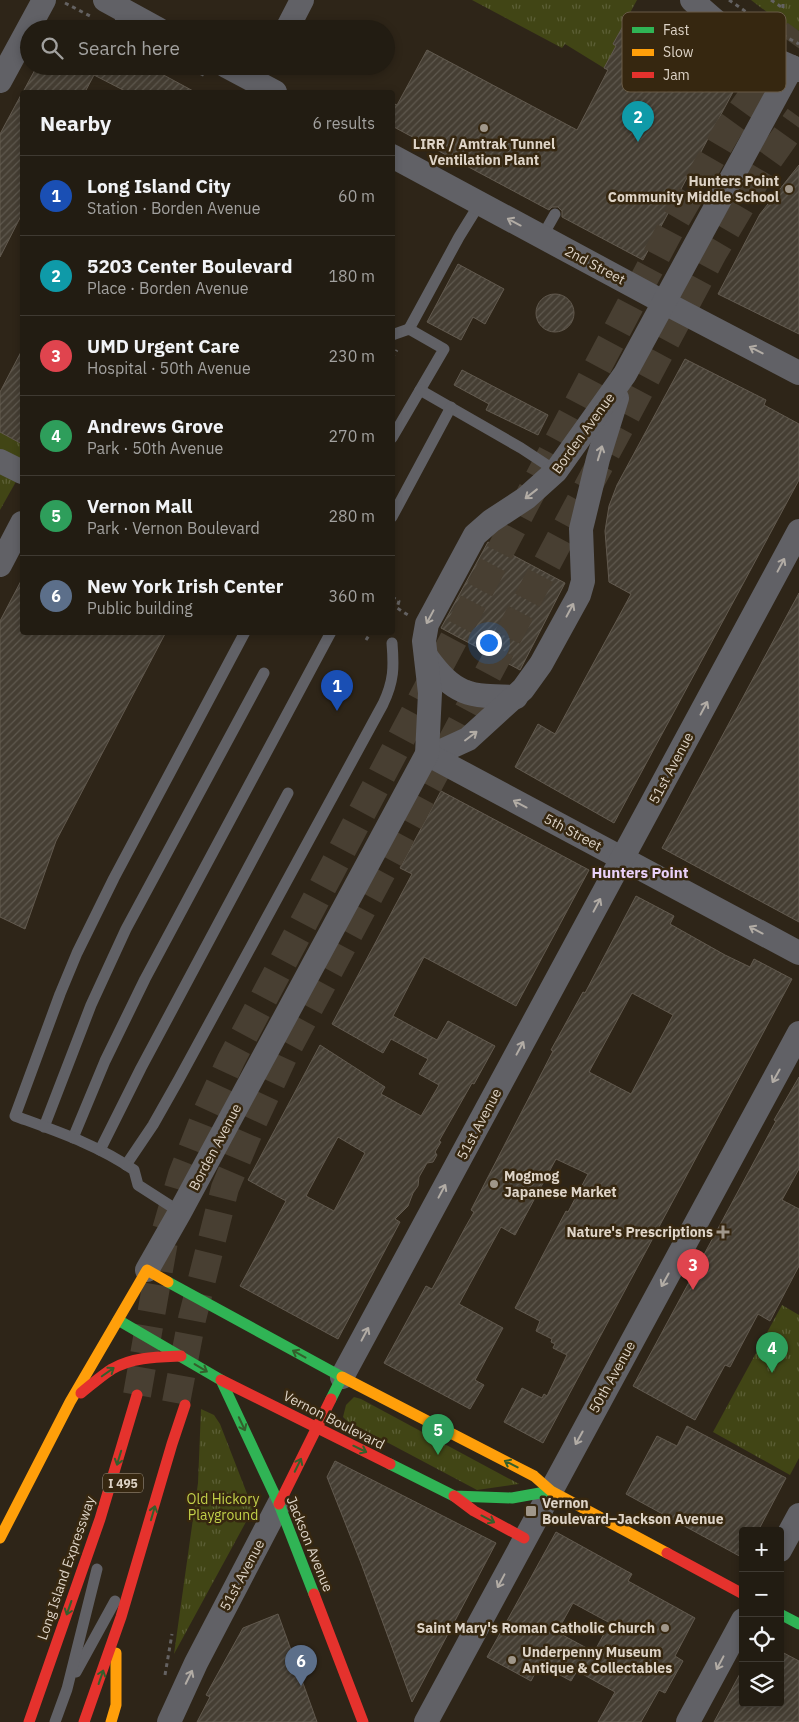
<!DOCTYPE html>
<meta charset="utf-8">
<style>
body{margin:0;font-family:"IBM Plex Sans",sans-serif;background:#2a251b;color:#f1f3f6}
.controls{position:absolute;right:15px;bottom:15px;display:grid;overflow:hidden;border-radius:5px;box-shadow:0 2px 8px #0003}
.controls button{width:45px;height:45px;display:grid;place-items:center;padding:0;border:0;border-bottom:1px solid #3f3a32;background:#221c12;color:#f1f3f6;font:25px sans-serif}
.you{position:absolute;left:488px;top:642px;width:18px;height:18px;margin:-12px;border:4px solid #fff;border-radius:50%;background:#1a73e8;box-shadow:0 0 0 8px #1a73e833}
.badge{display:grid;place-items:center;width:32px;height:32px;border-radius:50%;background:#a0978a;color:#fff;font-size:16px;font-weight:700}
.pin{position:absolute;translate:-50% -41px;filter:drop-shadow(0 1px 2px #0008)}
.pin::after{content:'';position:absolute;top:26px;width:18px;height:15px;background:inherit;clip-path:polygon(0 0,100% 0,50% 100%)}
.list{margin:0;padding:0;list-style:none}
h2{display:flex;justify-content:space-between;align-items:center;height:65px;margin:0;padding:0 20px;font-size:21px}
h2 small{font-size:16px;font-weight:400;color:#a2a19f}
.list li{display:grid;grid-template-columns:32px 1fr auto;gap:15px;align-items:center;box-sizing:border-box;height:80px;padding:0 20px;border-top:1px solid #3f3a32}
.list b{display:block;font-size:19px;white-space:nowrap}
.list p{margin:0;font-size:16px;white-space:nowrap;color:#a2a19f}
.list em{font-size:16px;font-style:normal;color:#a2a19f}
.icon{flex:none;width:28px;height:28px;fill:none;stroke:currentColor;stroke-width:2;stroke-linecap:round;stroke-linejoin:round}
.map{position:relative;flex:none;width:799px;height:1722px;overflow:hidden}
.search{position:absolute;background:#221c12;box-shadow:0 2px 8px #0003;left:20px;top:20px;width:375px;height:55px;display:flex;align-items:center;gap:12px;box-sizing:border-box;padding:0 18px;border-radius:28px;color:#a2a19f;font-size:19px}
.panel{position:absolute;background:#221c12;box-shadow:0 2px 8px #0003;left:20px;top:90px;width:375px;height:545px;border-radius:5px}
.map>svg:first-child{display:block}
.park{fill:url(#park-tufts)}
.building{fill:url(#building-hatch);stroke:#625a4f;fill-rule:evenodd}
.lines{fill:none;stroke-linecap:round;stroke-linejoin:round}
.highway-tunnel{stroke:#483f32;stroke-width:28;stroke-dasharray:28 14;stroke-linecap:butt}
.path{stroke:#646262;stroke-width:3;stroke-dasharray:4 4;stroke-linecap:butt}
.lane{stroke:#616166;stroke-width:11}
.street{stroke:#616166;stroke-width:24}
.fast{stroke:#30b455;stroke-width:11}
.slow{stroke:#ff9f0a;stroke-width:11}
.jam{stroke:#e5322d;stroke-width:11}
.oneway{stroke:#b2aca5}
.oneway2{stroke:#345f2c}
.poi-dot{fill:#a0978a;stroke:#362710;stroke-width:2}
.labels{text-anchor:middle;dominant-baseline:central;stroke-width:5;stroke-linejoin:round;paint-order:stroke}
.shield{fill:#362710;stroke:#aca090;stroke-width:1}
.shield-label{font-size:12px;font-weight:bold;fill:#ded4c7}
.poi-label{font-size:14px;font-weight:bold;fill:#ded4c7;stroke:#362710;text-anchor:end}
.street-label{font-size:14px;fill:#ded4c7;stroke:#362710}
.park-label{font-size:14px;fill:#c2d049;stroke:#362710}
.neighbourhood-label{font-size:15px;font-weight:bold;fill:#ead1f9;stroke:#362710}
.key{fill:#362710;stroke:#685b47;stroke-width:1}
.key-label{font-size:14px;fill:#ded4c7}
</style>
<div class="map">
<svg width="799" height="1722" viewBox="0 0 799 1722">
<defs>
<pattern id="park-tufts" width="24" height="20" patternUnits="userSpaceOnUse" patternTransform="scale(1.25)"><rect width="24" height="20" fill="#414515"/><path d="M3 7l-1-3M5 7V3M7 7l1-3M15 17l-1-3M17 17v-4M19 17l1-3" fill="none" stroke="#5c5f36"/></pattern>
<pattern id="building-hatch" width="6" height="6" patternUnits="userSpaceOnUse" patternTransform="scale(1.25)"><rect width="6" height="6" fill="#453e33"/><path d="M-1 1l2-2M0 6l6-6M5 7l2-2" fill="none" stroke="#5f594f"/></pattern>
</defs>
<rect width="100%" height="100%" fill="#2e2518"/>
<!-- park -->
<g class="park">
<path d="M472,0h165l-24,44 3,2 -12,22 -39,-24 -3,4z"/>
<path d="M751,0h48v31l-23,-12z"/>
<path d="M0,432l22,12v27l-22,39z"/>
<path d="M782,1305l17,10v143l-9,17 -77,-43z"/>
<path d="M354,1397l7,2 158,85 -42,6 -130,-69 -4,-4 3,-12z"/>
<path d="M201,1409l13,6 6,9 33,85 -79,145 24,-171z"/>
</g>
<!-- building -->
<g class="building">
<path d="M627,19l113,60 -97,181 -81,-43v-6l-4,-4h-6l-3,3 -157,-84v-23l5,2 30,-55 150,80 31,-60 -4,-2 12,-22 -3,-2z"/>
<path d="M37,66h110l48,26h-68l-33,-17 -9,17h-62z"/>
<path d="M22,93v121l-22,43v-123z"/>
<path d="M799,165v169l-81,-40 42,-80z"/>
<path d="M458,264l46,25 -19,35 -12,-7 -12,23 -34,-18z"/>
<circle cx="555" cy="313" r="19"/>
<path d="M22,350v94l-22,-12v-40z"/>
<path d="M685,359l81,41 -2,5 35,19v56l-185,343 -99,-56 23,-43 17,10 76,-140 -22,-12 -4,-51 4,-25 8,-21z"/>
<path d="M462,370l86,45 -10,20 -52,-25 3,-6 -35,-19z"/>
<path d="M488,542l77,41 -45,87 -79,-42z"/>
<path d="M22,579v53h144l-110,209 -31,88 -25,-12v-296z"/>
<path d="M799,593v329l-137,-74z"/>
<path d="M441,791l148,79 -73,136 -92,-49 -31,59 44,24 11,-19 47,25 -21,38 -2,-1 -33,58 2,1 -6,10 2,3 -4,7 -6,1 -8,14 -1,9 -5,7 -5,13 -13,13 5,3 -62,117 -98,-53 46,-85 -38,-21 72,-135 65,42 -4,7 40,22 18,-31 -20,-11 9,-15 -37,-20 -8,14 -51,-29 80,-150 -12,-6zM338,1137l27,16 -31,58 -28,-15z"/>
<path d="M636,896l38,20 -4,8 55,31 25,12 4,-8 38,20 -249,464 -39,-21 18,-34 20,10 2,-4 3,2 20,-41 -14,-7 2,-4 -4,-2 1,-3 -16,-8 4,-10 -25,-13 51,-97 2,1 20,-38 -32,-15 -41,76 -14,-8 -42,77 44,24 -28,52 9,5 -14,24 -86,-46 42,-77 6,3 34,-63 8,-14 -3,-2 82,-159 -2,-1 32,-58 2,1zM632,993l41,22 -42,79 -42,-22z"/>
<path d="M799,1077v92l-17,31 17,9v57l-29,55 -12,-7 -28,53 -5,-2 -30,55 -62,-34 122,-226 21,-39 -2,-1z"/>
<path d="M687,1426l99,52 -28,53h-15v27l-117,-64 31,-58 20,10z"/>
<path d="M335,1461l161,82 -84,159 -51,-139 -34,-86z"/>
<path d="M556,1532l76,42 -4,7 67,37 -20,38 8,5 -18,32 -6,-3 -18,32h-43l17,-30 -38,-21 -6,10 -31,-17 -9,17 -44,-24zM573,1603l37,20 -16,29 -37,-20z"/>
<path d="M278,1614l39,108h-120l13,-25 -4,-2 37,-67z"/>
<path d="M780,1651l19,10v61h-85l29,-54v35h37z"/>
</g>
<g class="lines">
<!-- highway-tunnel -->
<g class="highway-tunnel">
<path d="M137,1395l29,-165 16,-55 24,-61 25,-54 439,-830 59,-102 70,-97"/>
<path d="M176,1403l16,-84 33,-131 28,-66 31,-67 429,-802 51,-87 35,-49"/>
</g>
<!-- path -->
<g class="path">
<path d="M729,0l42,29 28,15"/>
<path d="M771,0l12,8"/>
<path d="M65,3l25,13"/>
<path d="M783,8v-8"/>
<path d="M186,66l21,11"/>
<path d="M392,358l5,-8"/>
<path d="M392,597l7,4 -2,7 11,7"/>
<path d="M366,640l5,-8"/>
<path d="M165,1675l7,-41"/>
</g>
<!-- lane -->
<g class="lane">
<path d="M116,29l10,-18"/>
<path d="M542,237l13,-23"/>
<path d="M409,329l50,-92 21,-34"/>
<path d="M392,335l17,-6 35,20 -52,89"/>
<path d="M420,390l101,58 35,23"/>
<path d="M392,517l59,-110"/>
<path d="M44,1127l47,-122 35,-76 138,-256"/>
<path d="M73,1138l32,-77 40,-82 186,-347"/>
<path d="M100,1150l41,-82 147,-275"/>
<path d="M126,1165l27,-40 26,-46 204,-375c11,-23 11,-37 9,-61"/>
<path d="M180,1212l-42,-27 -4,-15c-36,-25 -78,-39 -119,-54l45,-122 17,-41 37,-75 131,-246"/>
<path d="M76,1672l39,-71"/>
<path d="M55,1722l12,-33 30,-120"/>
</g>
<!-- street -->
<g class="street">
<path d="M105,0l53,29"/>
<path d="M692,0c34,32 63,53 107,70"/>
<path d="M287,29l15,-29"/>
<path d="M226,66l49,26"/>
<path d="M0,81l44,-81"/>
<path d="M392,156l273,147 134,70"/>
<path d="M0,461l22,11"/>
<path d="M0,565l22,-42"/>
<path d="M426,656c29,40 42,40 90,41"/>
<path d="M427,754l17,-4 24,-11 55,-50 18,-25 38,-69 4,-14 -2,-52 17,-70 19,-61"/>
<path d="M427,754l372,199"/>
<path d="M147,1270l33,-58 247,-458 3,-61 -6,-52 3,-17 48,-89 16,-14 35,-23 30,-27 69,-97 167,-307"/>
<path d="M342,1377l457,-846"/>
<path d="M780,1550l19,-35"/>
<path d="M169,1722l27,-59 83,-159"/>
<path d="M426,1722l373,-689"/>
<path d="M688,1722l55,-102"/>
</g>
<!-- fast -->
<g class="fast">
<path d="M168,1282l174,95 -11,22"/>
<path d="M118,1320l103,60 58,124 35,90"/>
<path d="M390,1464l64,32 58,2 39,-7"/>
<path d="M780,1614l19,10"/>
</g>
<!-- slow -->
<g class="slow">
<path d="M342,1377l192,99 17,15 116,62"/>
<path d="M0,1538l70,-136 77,-132 21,12"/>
<path d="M111,1722l5,-17v-52"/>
</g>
<!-- jam -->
<g class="jam">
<path d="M221,1380l169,84"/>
<path d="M81,1393c10,-8 20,-17 31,-24 21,-12 46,-12 69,-13"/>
<path d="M454,1496l20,15 50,27"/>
<path d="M279,1504l52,-105"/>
<path d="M667,1553l76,41"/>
<path d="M314,1594l49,128"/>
<path d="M29,1722l71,-203 37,-124"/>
<path d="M84,1722l37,-105 51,-173 13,-39"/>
</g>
</g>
<!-- one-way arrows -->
<defs><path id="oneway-shaft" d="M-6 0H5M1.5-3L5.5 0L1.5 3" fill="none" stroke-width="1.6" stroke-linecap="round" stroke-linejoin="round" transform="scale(1.25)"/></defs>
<g class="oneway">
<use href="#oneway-shaft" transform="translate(514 222) rotate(-152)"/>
<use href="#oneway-shaft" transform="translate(756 350) rotate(-153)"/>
<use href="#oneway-shaft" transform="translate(600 453) rotate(-73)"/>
<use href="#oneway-shaft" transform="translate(531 494) rotate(142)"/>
<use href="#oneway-shaft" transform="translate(781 565) rotate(-62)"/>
<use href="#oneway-shaft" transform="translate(570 610) rotate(-62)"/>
<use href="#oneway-shaft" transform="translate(430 617) rotate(118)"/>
<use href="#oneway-shaft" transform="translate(704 708) rotate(-62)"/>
<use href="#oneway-shaft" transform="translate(471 736) rotate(-37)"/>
<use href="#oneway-shaft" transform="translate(520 804) rotate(-152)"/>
<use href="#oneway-shaft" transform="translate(597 905) rotate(-62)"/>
<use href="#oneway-shaft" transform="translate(756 930) rotate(-152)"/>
<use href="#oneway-shaft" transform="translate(520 1048) rotate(-62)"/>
<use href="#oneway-shaft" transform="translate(776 1076) rotate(119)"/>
<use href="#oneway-shaft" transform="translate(442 1191) rotate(-62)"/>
<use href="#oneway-shaft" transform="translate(665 1280) rotate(119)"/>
<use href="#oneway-shaft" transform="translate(365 1334) rotate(-62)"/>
<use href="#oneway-shaft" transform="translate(579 1438) rotate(119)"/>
<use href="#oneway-shaft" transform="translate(501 1581) rotate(118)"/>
<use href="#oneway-shaft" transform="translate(720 1663) rotate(118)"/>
<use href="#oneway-shaft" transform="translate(189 1677) rotate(-64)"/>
</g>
<g class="oneway2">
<use href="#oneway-shaft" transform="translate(299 1354) rotate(-151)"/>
<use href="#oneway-shaft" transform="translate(201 1368) rotate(31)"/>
<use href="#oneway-shaft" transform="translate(108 1372) rotate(-35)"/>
<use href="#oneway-shaft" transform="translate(242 1424) rotate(65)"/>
<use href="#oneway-shaft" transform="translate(360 1449) rotate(26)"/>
<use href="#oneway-shaft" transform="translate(119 1458) rotate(107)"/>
<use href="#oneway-shaft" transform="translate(511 1464) rotate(-153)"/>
<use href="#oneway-shaft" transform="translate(298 1465) rotate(-64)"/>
<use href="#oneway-shaft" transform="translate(153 1513) rotate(-74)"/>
<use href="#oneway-shaft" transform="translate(488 1519) rotate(28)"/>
<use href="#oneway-shaft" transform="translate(69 1608) rotate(109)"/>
<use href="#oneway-shaft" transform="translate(101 1677) rotate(-71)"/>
</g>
<!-- markers -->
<g class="poi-dot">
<circle cx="484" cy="128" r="5"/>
<circle cx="789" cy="189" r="5"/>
<circle cx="494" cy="1184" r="5"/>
<path d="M720.5 1224.5h5v5h5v5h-5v5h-5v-5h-5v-5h5z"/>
<rect x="525" y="1505" width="12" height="12" rx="2.5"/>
<circle cx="665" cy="1628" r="5"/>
<circle cx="512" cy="1660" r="5"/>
</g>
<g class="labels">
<!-- shield labels -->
<rect class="shield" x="103" y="1473.5" width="40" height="19" rx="4"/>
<g class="shield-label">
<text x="123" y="1483">I 495</text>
</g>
<!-- poi labels -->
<g class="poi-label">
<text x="484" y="144" text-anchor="middle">LIRR / Amtrak Tunnel<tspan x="484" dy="16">Ventilation Plant</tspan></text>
<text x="779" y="181">Hunters Point<tspan x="779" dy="16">Community Middle School</tspan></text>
<text x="504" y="1176" text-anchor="start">Mogmog<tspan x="504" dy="16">Japanese Market</tspan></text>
<text x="713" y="1232">Nature's Prescriptions</text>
<text x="542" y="1503" text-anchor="start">Vernon<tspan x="542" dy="16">Boulevard–Jackson Avenue</tspan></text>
<text x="655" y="1628">Saint Mary's Roman Catholic Church</text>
<text x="522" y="1652" text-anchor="start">Underpenny Museum<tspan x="522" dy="16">Antique &amp; Collectables</tspan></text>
</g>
<!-- street labels -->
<g class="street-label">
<text transform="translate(595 265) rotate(28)">2nd Street</text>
<text transform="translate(583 433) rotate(-54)">Borden Avenue</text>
<text transform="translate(671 768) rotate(-62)">51st Avenue</text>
<text transform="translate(573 832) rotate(28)">5th Street</text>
<text transform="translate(479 1124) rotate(-62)">51st Avenue</text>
<text transform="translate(215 1147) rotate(-62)">Borden Avenue</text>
<text transform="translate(612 1377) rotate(-61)">50th Avenue</text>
<text transform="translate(334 1420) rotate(27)">Vernon Boulevard</text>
<text transform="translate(310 1544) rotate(68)">Jackson Avenue</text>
<text transform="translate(66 1568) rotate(-71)">Long Island Expressway</text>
<text transform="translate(242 1575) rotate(-62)">51st Avenue</text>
</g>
<!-- park labels -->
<g class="park-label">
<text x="223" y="1499">Old Hickory<tspan x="223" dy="16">Playground</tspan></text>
</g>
<!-- neighbourhood labels -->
<g class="neighbourhood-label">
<text x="640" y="872">Hunters Point</text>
</g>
</g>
<!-- legend -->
<rect x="622" y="12" width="164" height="80" rx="8" class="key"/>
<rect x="632" y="27" width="22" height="6" fill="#30b455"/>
<rect x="632" y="49" width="22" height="7" fill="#ff9f0a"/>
<rect x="632" y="72" width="22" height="6" fill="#e5322d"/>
<g class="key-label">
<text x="663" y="35">Fast</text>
<text x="663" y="57">Slow</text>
<text x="663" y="80">Jam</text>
</g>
</svg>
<div class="controls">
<button>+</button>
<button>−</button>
<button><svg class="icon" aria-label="locate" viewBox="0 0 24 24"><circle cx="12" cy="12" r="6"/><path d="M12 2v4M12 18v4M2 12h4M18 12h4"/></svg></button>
<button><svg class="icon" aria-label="layers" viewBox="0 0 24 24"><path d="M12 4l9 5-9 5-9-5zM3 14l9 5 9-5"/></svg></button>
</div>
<div class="you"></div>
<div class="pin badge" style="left:337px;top:711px;background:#1a4fb4">1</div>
<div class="pin badge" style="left:638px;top:142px;background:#0f9aa8">2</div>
<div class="pin badge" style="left:693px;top:1290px;background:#e0444e">3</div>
<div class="pin badge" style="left:772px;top:1373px;background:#2e9e5b">4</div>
<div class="pin badge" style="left:438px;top:1455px;background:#2e9e5b">5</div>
<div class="pin badge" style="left:301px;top:1686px;background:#5c6f8a">6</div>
<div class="search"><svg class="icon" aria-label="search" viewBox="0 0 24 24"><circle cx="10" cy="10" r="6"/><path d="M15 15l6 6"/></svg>Search here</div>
<section class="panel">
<h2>Nearby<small>6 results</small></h2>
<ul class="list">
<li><span class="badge" style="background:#1a4fb4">1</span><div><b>Long Island City</b><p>Station · Borden Avenue</p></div><em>60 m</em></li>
<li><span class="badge" style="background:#0f9aa8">2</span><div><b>5203 Center Boulevard</b><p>Place · Borden Avenue</p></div><em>180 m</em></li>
<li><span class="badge" style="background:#e0444e">3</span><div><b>UMD Urgent Care</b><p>Hospital · 50th Avenue</p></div><em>230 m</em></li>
<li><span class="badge" style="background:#2e9e5b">4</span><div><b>Andrews Grove</b><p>Park · 50th Avenue</p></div><em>270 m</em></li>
<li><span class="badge" style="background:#2e9e5b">5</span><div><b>Vernon Mall</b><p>Park · Vernon Boulevard</p></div><em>280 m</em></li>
<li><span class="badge" style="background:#5c6f8a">6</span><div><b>New York Irish Center</b><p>Public building</p></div><em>360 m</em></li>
</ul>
</section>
</div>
